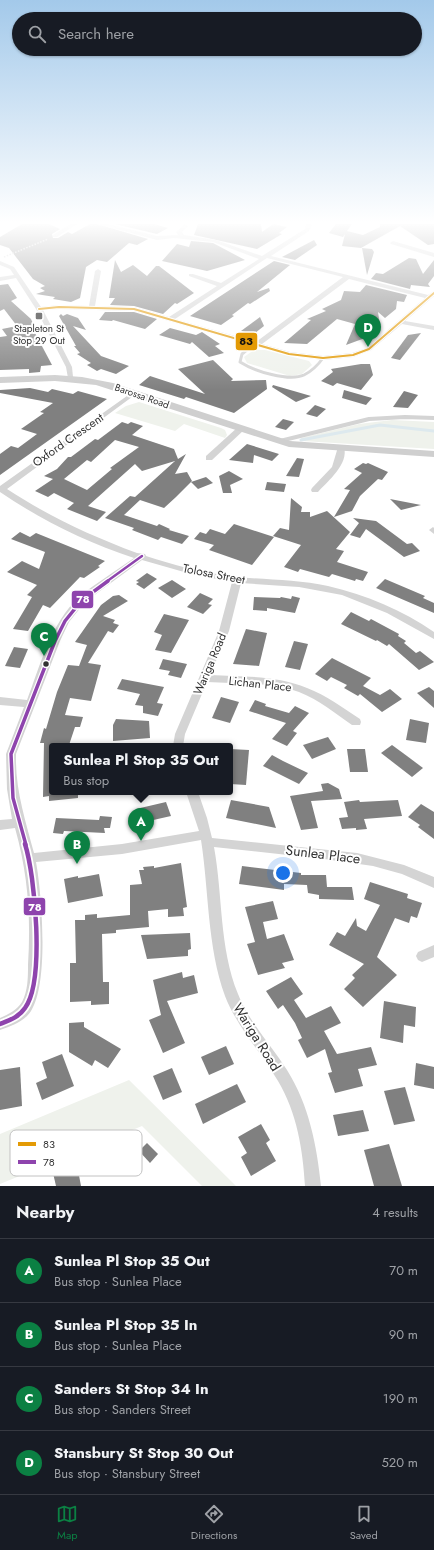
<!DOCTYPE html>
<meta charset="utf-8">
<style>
body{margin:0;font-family:Jost,sans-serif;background:#20242c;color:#f1f3f6}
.you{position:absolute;left:283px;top:873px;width:14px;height:14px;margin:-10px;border:3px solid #fff;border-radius:50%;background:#1a73e8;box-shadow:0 0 0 6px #1a73e833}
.badge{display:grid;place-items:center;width:26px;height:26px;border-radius:50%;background:#0b8043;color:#fff;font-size:13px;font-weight:700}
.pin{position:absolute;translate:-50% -33px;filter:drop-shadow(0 1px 2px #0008)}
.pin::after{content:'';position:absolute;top:21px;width:14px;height:12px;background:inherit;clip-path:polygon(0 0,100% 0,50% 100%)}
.popup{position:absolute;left:49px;top:743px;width:184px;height:52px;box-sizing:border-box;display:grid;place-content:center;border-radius:4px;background:#171b24;filter:drop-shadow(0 1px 3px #0005);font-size:13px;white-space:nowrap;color:#9ea1a6}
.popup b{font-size:15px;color:#f1f3f6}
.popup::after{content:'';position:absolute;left:50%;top:100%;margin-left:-8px;border:8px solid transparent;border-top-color:#171b24}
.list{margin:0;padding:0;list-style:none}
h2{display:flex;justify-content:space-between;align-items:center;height:52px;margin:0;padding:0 16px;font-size:17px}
h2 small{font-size:13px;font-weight:400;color:#9ea1a6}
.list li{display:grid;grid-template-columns:26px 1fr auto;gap:12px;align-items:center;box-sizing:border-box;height:64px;padding:0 16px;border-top:1px solid #363941}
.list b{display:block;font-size:15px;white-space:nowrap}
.list p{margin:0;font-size:13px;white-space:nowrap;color:#9ea1a6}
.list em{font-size:13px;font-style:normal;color:#9ea1a6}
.icon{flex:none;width:22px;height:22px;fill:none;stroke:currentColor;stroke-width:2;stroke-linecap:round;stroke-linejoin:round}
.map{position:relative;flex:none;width:434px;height:1186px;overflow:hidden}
.search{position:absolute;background:#171b24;box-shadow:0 1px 3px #0004;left:12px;right:12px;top:12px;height:44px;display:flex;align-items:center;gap:10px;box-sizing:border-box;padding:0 14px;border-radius:22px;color:#9ea1a6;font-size:15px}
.sheet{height:308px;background:#171b24}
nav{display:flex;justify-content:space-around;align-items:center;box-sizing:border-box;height:56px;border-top:1px solid #363941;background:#171b24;font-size:11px;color:#9ea1a6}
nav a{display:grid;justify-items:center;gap:2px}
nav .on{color:#0b8043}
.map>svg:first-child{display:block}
.green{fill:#eff2ec}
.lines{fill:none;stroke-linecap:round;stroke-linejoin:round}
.stream{stroke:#dde9ee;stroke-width:3}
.building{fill:#808080;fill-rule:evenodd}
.path{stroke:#d2d2d2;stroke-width:1.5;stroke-dasharray:1.5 1.5;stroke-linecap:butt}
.lane-far1{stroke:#d4d4d4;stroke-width:3}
.lane{stroke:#d4d4d4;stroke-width:4}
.street{fill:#d4d4d4;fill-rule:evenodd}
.secondary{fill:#cfcfcf;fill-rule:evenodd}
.bus-1-casing{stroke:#fff;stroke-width:4}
.bus-2-far2-casing{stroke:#fff;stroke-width:5}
.bus-2-far1-casing{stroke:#fff;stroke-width:6}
.bus-2-casing{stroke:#fff;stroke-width:8}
.bus-1{stroke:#e39a05;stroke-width:2}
.bus-2-far2{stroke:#8e44ad;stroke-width:2.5}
.bus-2-far1{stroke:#8e44ad;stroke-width:3.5}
.bus-2{stroke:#8e44ad;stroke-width:4.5}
.poi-dot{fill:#7a7a7a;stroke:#fff;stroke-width:1.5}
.bus-dot{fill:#323232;stroke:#fff;stroke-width:1.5}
.labels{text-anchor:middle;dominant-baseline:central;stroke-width:4;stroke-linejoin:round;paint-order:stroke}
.far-poi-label{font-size:10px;fill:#323232;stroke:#fff}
.far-street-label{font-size:10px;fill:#323232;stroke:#fff}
.street-label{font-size:12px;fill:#323232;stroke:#fff}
.near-street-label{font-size:14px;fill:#323232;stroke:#fff}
.key{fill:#fff;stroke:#c2c2c2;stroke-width:1}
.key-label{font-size:11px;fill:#323232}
.line-badge{stroke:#fff;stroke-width:1.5}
.badge-label{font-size:11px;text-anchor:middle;font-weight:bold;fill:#fff}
.pale-badge-label{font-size:11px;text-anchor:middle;font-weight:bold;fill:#111}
</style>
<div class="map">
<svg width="434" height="1186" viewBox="0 0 434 1186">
<rect width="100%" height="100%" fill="#fff"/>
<!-- green -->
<g class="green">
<path d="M254,350h11l44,11 3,4 -10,9 -12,2 -43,-13 -3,-6z"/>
<path d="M139,402l82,26 4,2 2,5 -2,3 -41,-14 -9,7 -60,-18 11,-7z"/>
<path d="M392,420l42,2v27l-132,-8 -1,-3 58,-14z"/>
<path d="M129,1080l107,106h-34l-60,-60 -142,58v-50z"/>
</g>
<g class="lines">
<!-- stream -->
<path class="stream" d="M301,440l79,-15 54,6"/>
</g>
<!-- building -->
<g class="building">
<path d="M22,224h27l11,5 -8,5 1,4h5l10,-6 4,2 18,-10h7l51,15 -11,6 -8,-2 -22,19 -10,-2 -11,7 -6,31 -9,4 -18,-3 2,-2 -19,-3 9,-3 -5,-3 5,-2 -12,-7 -24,-31 -9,-3v-8z"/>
<path d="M115,224h39l14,4 -11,6z"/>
<path d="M198,224h63l1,8 11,-8 14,3 -8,6 3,1 -25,15 -63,-14z"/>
<path d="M336,224h16l-5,7 16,4 17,-8v-3h54v20l-6,1 -28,-19 -39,22 -19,-2 3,-12 -2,3 -14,-4z"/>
<path d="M314,240l3,5 -22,15 -13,-3z"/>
<path d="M191,241l22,2 32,17 -38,11 -45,-10 15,-17 12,3z"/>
<path d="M362,248l10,1 2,3 -7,23z"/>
<path d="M409,258l7,1 7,15 11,-14v16l-6,8 2,3 -19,-2 -1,4 -39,-10 5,-6 7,1z"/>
<path d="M115,260l6,12 12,-7 14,11 9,-10h3l35,27 -17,11 -2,-1 -12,11 -29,-8 -24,-1 5,-7h-6z"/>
<path d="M274,261l16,4 -33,27 12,-4 1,3 -20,13 -2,-1 -16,12 2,1 -13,9 -31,-9z"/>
<path d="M8,284l9,14 -6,3 20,18 6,14h-2l17,32 -11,1 -1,6 -11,1v-4l-29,1v-33l7,-1 -5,-7 15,-3 -13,-17 -4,2v-26z"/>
<path d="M366,285l41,10 -3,7 -7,-1 -1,8 -11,9 -7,-6 2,13h-10l-5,13 -19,7 9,-21 -18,-5 -30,25 -23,-1 27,-23 -4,-1 19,-8 -4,-2 19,-9 3,-9 16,1z"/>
<path d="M105,312h29l23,7 -12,10 -32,-9 -1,1 -13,-1z"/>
<path d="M61,314l2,2 4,-2 11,4 8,12 -13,-4 28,30 28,10 -13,8 -15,-5 -4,2 -10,-6 4,-2 -14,-9 3,-1 -6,-7h2l-17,-30z"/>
<path d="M260,317l4,9 -9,7 -2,1 -12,-3z"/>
<path d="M170,328l26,7 6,-3 18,12 -5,2 9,7 -15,4 -17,-15 -2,2 -31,-9z"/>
<path d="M421,333l-21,27 -9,-2 17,-23z"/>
<path d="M213,360l20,19 -2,2 35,-1 1,9 -33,24 -48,-16 -2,2 -45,-14 11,-9 55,18 -27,-25z"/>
<path d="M361,364h9l3,11 -12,15 -24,-7 -4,3 -12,-5 12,-9 -2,-3z"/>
<path d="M273,385l38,11 -15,6 -24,-15z"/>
<path d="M30,388l18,4 4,-3 21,5 5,-3 29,8 -107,76v-21l11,-8 7,2 19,-14 -16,-5 23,-16 -4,-1 13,-9 -53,-10v-3z"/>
<path d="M344,390l28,8 -6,7 -24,-7z"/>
<path d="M404,391l14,4 -10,13 -15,-1z"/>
<path d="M315,405l11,4 -9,8 -11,-3z"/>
<path d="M283,419l11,3 -8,8 -11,-3z"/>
<path d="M122,422l6,2 3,-2 12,4 -11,9 42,14 4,10 8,-5 -11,20 12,-2 5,9 -16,16 -12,11 -24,-8 -16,15 33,11 2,-2 11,5 -1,1 20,6 -7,8 -21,-7 -3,3 -26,-10 2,-2 -29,-10 25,-22 5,1 40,-36 -33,10 -7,-7 -47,42 18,6 -9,9 -30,-12 7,-6 -20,-10 -6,4 -13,-6 18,-12 -9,-3 13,-7 11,-12h3l24,-18 3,1zM115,440l24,7 -29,21 2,1 -25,21 -23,-11 23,-19 4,2z"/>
<path d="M247,444l32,10 -7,7 -18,-6 -1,8 -24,-3z"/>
<path d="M297,458l7,1 -5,18 -13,-1z"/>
<path d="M363,463l3,1 2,-1 20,9 -6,8 -4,-1 -18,17 -8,15 -18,6 16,-27 -6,-1 18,-16 -8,-4z"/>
<path d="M229,471l14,8 -13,6 2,8h-9l-4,-17z"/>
<path d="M206,477l7,6 -15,6 -7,-7z"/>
<path d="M267,482l19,2 -2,8 -19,-2z"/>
<path d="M291,498l11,9 -1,5h9v5l17,-6 23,21 -14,17 8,2 -7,11 31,10 -5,9 -7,-2 -1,2 -23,-7 -3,3 -29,-8 -2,3 -14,-5 17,-22 -28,-9 7,-8 9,2z"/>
<path d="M390,499l31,6 -20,5z"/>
<path d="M353,518l23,3 31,23 5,-1 8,8 -16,6 -38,-28 -6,9 -10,-3 9,-12z"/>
<path d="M234,524l40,13 -22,28 -43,-15 5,-5 -20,-6 6,-7 6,2 4,-5 15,5z"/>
<path d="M20,532l10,5 6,-4 69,28 -7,5 2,1 -16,11 -4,-1 -30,31 -7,-3 -15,26 -15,-2 19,-32 -5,-2 10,-10 -30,-13 15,-11 17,8 6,-17 -34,-13z"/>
<path d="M147,573l10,6 -13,10 -8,-5 3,-2 -3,-1z"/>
<path d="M385,579l40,17 -2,2 11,5v10l-58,-25z"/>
<path d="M172,580l14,9 -14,9 -14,-10z"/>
<path d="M200,593l13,6 -5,5 4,1 -9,9 -16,-7z"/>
<path d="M119,595l9,6 -25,15 12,4 -2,3 6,2 -6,8 -5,-2 -20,32 13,2 -10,36 -21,-3 -5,17 18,2 -3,10h-5l-6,18 -17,-1v48h26v6l-29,3v-5l-6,1 1,-54h-4l4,-15 2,1 11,-37 11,-27 11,1 8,-21 -12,-3 26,-37 12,-9z"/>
<path d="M292,596l8,2 -5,15 -28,-5v3l-14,-1 1,-13 26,1 1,-1 10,2z"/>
<path d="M351,612l18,9 2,-2 28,15 -1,2 8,5 -2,2 12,10 4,-2 14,11 -15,8 -30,-26 -2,2 -10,-6 -1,1 -35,-17z"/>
<path d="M164,614l25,6 -18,33 -16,-3 7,-15 -8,-3z"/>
<path d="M246,629l21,4 -8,33 -26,-2z"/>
<path d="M294,641l14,3 -8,26 -15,-3z"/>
<path d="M14,647l14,2 -8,19 -15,-2z"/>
<path d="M332,658l39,20 -8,8 17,9 10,-6 12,10 -20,13 -22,-18 -2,2 -14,-8 3,-3 -16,-8 -4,4 -12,-7z"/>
<path d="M163,659l24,5 -6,14 -13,-3 2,-4 -11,-2z"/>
<path d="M122,679l42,8 -7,16 6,1 -5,12 -15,-3v-7l-8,-1 5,-11 -23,-5z"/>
<path d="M429,687l5,4v17l-17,-15z"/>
<path d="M221,697l18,5 -9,21 -18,-5z"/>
<path d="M255,700l11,4 -1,2 24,7 6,-7 14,7 -16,18 4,2 -10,13 -15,-7 14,-16 -37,-12z"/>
<path d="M116,719l33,2 1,17 -37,3v-16z"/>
<path d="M410,719l19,4 -3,20 -20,-3z"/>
<path d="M328,737l8,12 -24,10 -9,-14z"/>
<path d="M392,745l15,11 16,12 -11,9 -31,-24z"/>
<path d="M230,749l19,1 -3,35 -16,-1z"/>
<path d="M347,749h18l3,23h-18z"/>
<path d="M272,755l11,6 25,12 -9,11 -36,-18z"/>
<path d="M328,783l11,6 3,10 -31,2 7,27 -17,2 -11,-34 33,-5 -2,-7z"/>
<path d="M231,800l38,7 7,21 -50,-10z"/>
<path d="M359,800l1,2 38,-2 4,16 -38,3 3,10 -11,1v-2l-14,1 -3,-11 9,-1 -4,-15z"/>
<path d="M166,802l5,14 -31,7 -4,-14z"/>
<path d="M421,804l13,8v27l-16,-12 2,-2 -12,-8z"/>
<path d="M100,816l12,1 -2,11h-6l1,5 -41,-2 -1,3 -10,-1 3,-15 43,2z"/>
<path d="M181,863l6,44 -4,1 1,8 -16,1v-8l-20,2 1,16 -33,3v3l-14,1 1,48h6v22l-18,1v-4l-21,1v-39h6l-1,-43h10v-5l12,-1v4l33,-3v-30l12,-1 -3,-14h5l-1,-3 11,-1v2z"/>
<path d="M242,866l59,7v2h25l1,12h25l2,13 -35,-1v-4l-11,-2 -1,-8 -23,-1v6l-45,-6z"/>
<path d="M99,874l4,22 -35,7 -4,-24 14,-3v2z"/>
<path d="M370,882l38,12 -1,4 15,5 -5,15 -6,-2 -2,7 -14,-5 -18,39 20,18 -34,32 -19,-18 11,-11 -3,-3 12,-11 -35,-19 8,-13 8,4 11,-18 1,8 9,5 14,-26 -16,-6z"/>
<path d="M273,901l5,18 -15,3 4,17 17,-5 10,26 -12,3 3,5 -27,7 -11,-31 8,-2 -10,-35z"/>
<path d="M190,933l1,16 -3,1v6l-41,3 -6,-24z"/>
<path d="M182,972l1,6 11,-3 4,18 -31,8 18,42 -22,10 -14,-33 12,-5 -8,-35z"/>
<path d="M291,977l12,17 -9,6 12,18 25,-12 10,17 -17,8 13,23 34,-7 6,18 -19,4 5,17 -28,7 -7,-20 4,-1 -7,-23 -18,9 -9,-18 4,-2 -7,-15 -12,-18 -5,4 -12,-18z"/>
<path d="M384,1001l32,6 -1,20 -11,-2 -1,18 -23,-5z"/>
<path d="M84,1022v5l37,22 -13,19 -13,-8 -3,6 -23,-14v-29z"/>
<path d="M226,1046l8,18 -25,11 -8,-18z"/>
<path d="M62,1054l12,32 -32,14 -6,-17 11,-5 -5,-16z"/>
<path d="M416,1063l18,4v22l-20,-4z"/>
<path d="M20,1067l2,39 -22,4v-40z"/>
<path d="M172,1068l10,24 -19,8 -10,-24z"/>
<path d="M237,1084l9,18 -43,22 -8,-20z"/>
<path d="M405,1087l10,34 -21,4 -10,-34z"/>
<path d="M363,1110l6,21 -31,5 -5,-21z"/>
<path d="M261,1124l9,16 -4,3 10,18 -25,15 -10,-19 6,-4 -9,-16z"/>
<path d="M147,1143l11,11 -8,9 -11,-12z"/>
<path d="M389,1144l13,42h-28l-10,-36z"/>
<path d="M77,1165l4,21h-25l-3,-13z"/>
</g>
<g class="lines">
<!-- path -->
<path class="path" d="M4,257l44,-18"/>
<!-- lane-far1 -->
<path class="lane-far1" d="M254,344l-12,10 -2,8c14,9 49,20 64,13 8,-4 14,-10 19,-17"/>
<!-- lane -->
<path class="lane" d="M280,441l89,-22 36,-2 29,1"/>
<!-- street -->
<g class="street">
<path d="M70,224h7l-20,13h-4v-2z"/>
<path d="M98,224h10l49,12 21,-1 -2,-3 9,-8 3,2 -6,6 2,3 32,5 46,16 43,-27 1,-5h6l-3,7 -38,25 157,39 6,-4v5l-29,25 29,5v4l-32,-6 -31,26 -18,7 -30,3 -36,-5 -153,-44 -75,-2 -16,1 29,57 1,10 -3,2 -2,-1 -2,-11 -30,-58 -20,-31 -16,3v-4l14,-2 -4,-6 -10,-4v-4l14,6 27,40 18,-2 30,1 6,-35 3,-2 3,2 -6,35 39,1 35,10 48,-31 -28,-10v-2h4l28,9 38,-24 -46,-17 -39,-4 -17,2zM267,258l76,19 -87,65 -81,-23zM349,279l76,19 -58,50 -15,5 -29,3 -33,-4 -28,-8z"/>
<path d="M393,241l41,12v4l-43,-13 -1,-1z"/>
<path d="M134,391l3,2 -1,1 -129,95c41,27 84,47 130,64l8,1 1,2c27,9 55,16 83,20 33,4 67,3 99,10 39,9 74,24 106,46v7l-47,-26 -45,-18 -43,-8 -58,-4 -12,48 -19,44c33,2 66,0 97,13 19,7 36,20 53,31l1,3 -1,3h-8c-17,-12 -33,-25 -53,-33 -28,-11 -62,-8 -92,-10l-22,52 -2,12h-10l2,-12 44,-103 13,-49 -41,-8 -49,-14 -57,42 -16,20 -9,19 -44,113c-1,35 9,65 18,99l88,-9 77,-13 -13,-39h12l9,26 5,20 145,15 47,12 30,12v11l-32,-14 -29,-8 -49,-7 -110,-12c9,49 5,100 24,147 11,28 33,51 49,76 22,35 30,76 34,116h-16c-2,-36 -8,-73 -27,-105 -17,-29 -41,-54 -53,-85 -18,-50 -16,-105 -24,-156l-79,14 -86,8c6,33 13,121 -5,149 -7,11 -20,15 -31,19v-12c9,-4 17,-8 22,-16 6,-11 6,-25 6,-37 3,-48 0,-91 -13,-137l-15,2v-10l12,-1 -5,-30 -1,-35 18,-47 -24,-2v-8l27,3c13,-34 24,-77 52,-103 17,-14 37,-26 55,-39 -48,-16 -93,-38 -134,-66v-6z"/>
<path d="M238,427h3l4,2 -33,31h-6v-4z"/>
<path d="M338,447h6c5,17 -16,34 -26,45h-6l-1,-2 1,-2 20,-21z"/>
<path d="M433,527l1,1v6l-5,-4z"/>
<path d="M434,945v12l-12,5 -4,-2 -2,-4 2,-4z"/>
</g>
<!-- secondary -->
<path class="secondary" d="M55,375l27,2 31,6 177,58 144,10v6l-145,-10 -193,-62 -41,-4 -55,2v-6z"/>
<defs>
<path id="bus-1" d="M39,309l20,-2 75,2 155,45 34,4 30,-3 16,-6 65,-56"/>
<path id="bus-2-far2" d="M106,582l36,-26"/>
<path id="bus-2-far1" d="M26,845l-13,-47 -2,-44 44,-113 10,-20 17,-21 26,-19"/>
<path id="bus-2" d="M0,1024c10,-4 19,-7 25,-16 20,-27 10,-133 0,-164"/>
</defs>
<!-- bus-1 casing -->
<use href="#bus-1" class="bus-1-casing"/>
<!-- bus-2-far2 casing -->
<use href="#bus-2-far2" class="bus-2-far2-casing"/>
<!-- bus-2-far1 casing -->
<use href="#bus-2-far1" class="bus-2-far1-casing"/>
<!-- bus-2 casing -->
<use href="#bus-2" class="bus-2-casing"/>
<!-- bus-1 -->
<use href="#bus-1" class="bus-1"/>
<!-- bus-2-far2 -->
<use href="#bus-2-far2" class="bus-2-far2"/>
<!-- bus-2-far1 -->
<use href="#bus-2-far1" class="bus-2-far1"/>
<!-- bus-2 -->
<use href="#bus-2" class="bus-2"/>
</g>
<!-- sky -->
<linearGradient id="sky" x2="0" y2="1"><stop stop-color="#a3c9ea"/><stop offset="0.57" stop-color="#fff"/><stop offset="1" stop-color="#fff" stop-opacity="0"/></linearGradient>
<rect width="434" height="390" fill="url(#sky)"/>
<!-- markers -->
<rect class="poi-dot" x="35" y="312" width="8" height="8" rx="2"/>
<circle class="bus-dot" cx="46" cy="664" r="3.5"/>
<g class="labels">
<!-- far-poi labels -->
<g class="far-poi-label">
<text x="39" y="328">Stapleton St<tspan x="39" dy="12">Stop 29 Out</tspan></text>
</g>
<!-- far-street labels -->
<g class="far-street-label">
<text transform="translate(142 396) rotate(19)">Barossa Road</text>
</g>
<!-- street labels -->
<g class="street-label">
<text transform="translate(68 440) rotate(-35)">Oxford Crescent</text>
<text transform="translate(214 574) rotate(11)">Tolosa Street</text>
<text transform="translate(210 664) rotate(-67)">Wariga Road</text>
<text transform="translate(260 684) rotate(6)">Lichan Place</text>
</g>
<!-- near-street labels -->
<g class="near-street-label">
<text transform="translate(323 854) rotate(7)">Sunlea Place</text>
<text transform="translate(257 1037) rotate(58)">Wariga Road</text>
</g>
</g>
<!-- legend -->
<rect x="10" y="1130" width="132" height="46" rx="6" class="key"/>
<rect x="18" y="1142" width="18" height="4" fill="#e39a05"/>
<rect x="18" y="1160" width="18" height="4" fill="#8e44ad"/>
<g class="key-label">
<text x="43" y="1148">83</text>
<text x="43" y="1166">78</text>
</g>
<g class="line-badge">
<rect x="235" y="332" width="23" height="19" rx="4" fill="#e39a05"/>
<rect x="71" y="590" width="23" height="19" rx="4" fill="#8e44ad"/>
<rect x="23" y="897" width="23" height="19" rx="4" fill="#8e44ad"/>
</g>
<g class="badge-label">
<text x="83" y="603">78</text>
<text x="35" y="911">78</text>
</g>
<g class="pale-badge-label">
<text x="246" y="345">83</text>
</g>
</svg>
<div class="you"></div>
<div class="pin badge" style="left:141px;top:841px">A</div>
<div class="popup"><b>Sunlea Pl Stop 35 Out</b>Bus stop</div>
<div class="pin badge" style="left:77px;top:864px">B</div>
<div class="pin badge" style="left:44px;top:656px">C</div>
<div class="pin badge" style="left:368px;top:347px">D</div>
<div class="search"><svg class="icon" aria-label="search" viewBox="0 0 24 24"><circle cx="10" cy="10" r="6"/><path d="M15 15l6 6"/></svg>Search here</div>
</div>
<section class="sheet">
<h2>Nearby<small>4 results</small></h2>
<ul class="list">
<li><span class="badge">A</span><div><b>Sunlea Pl Stop 35 Out</b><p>Bus stop · Sunlea Place</p></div><em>70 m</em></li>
<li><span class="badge">B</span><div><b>Sunlea Pl Stop 35 In</b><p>Bus stop · Sunlea Place</p></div><em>90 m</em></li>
<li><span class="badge">C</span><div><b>Sanders St Stop 34 In</b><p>Bus stop · Sanders Street</p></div><em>190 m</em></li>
<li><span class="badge">D</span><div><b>Stansbury St Stop 30 Out</b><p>Bus stop · Stansbury Street</p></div><em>520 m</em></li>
</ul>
</section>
<nav>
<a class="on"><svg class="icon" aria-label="map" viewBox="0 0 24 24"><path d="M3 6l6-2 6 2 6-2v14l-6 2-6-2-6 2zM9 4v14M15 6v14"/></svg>Map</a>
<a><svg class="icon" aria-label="directions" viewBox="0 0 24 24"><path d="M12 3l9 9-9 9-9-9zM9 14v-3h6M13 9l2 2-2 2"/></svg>Directions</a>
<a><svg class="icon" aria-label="saved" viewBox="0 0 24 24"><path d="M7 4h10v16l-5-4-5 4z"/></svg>Saved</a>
</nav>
